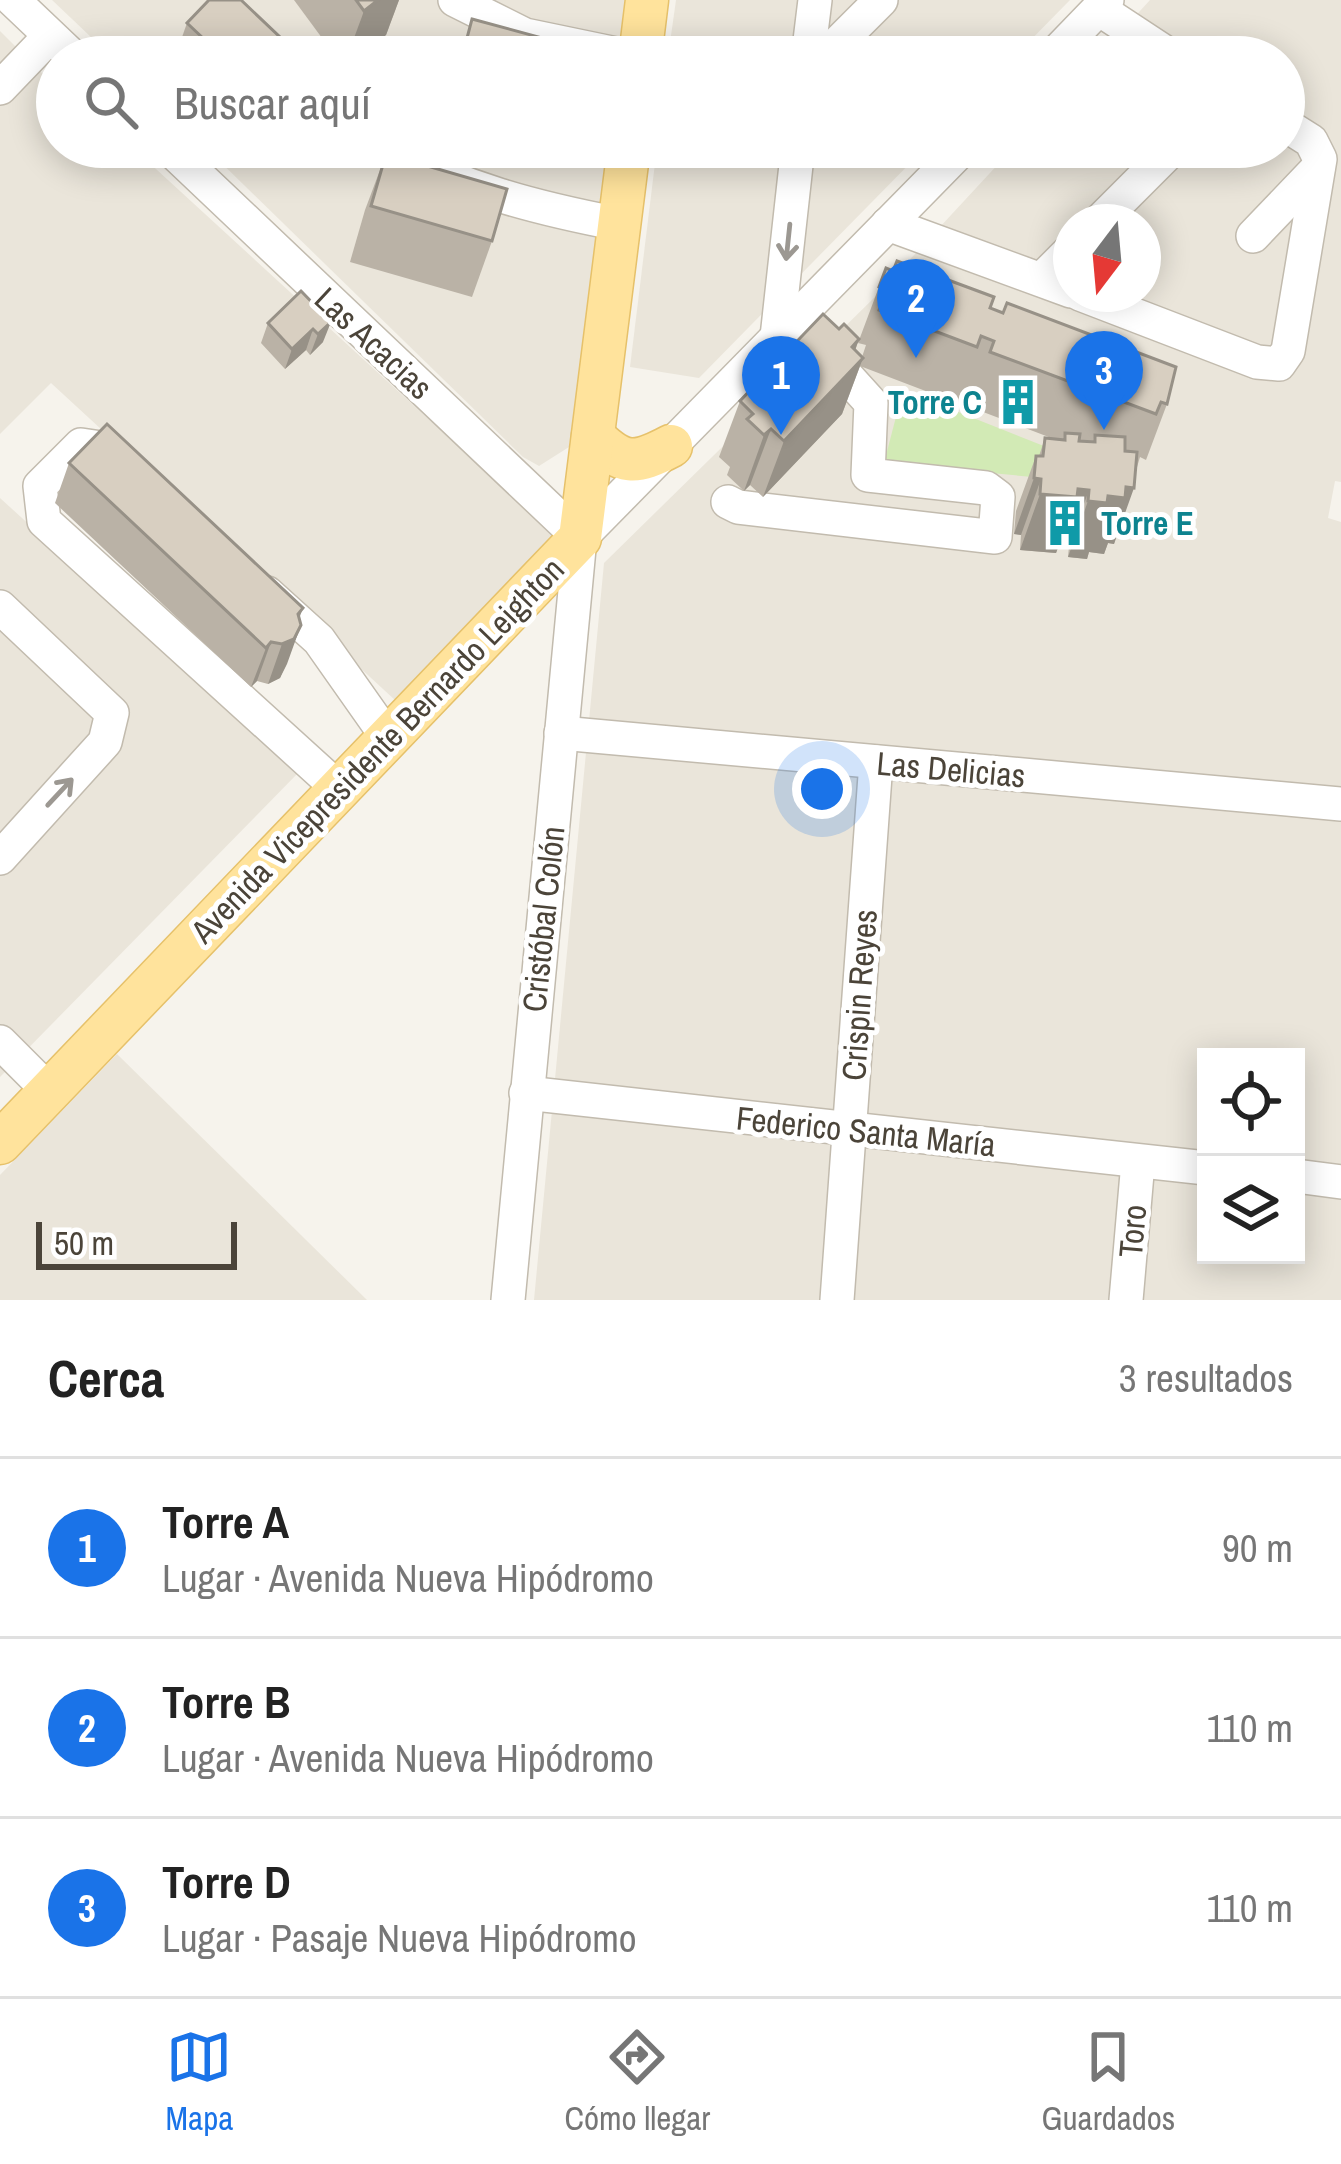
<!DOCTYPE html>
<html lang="es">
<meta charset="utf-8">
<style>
body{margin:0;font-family:"Archivo Narrow",sans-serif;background:#f2f2f2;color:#222}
.controls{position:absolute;right:36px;bottom:36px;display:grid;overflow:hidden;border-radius:0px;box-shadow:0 6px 30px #0003}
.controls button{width:108px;height:108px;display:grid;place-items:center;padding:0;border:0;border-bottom:3px solid #e0e0e0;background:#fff;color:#222;font:60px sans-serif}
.compass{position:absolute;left:1053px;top:204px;width:108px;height:108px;border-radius:50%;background:#fff;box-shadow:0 6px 30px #0003;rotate:196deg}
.scale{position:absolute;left:36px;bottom:30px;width:201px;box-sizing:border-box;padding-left:12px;border:6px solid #4b4439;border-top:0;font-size:33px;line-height:42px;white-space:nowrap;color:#4b4439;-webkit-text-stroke:9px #fff;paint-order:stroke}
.you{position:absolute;left:822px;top:789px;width:42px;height:42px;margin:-30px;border:9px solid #fff;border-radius:50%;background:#1a73e8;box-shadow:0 0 0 18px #1a73e833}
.badge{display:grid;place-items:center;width:78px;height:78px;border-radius:50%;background:#1a73e8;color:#fff;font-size:39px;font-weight:700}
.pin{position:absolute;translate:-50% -99px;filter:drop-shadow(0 3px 6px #0008)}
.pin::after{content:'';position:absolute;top:63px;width:42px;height:36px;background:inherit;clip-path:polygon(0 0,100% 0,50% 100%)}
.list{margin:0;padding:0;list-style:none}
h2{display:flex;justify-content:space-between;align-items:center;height:156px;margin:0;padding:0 48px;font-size:51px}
h2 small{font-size:39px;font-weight:400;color:#767676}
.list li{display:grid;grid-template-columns:78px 1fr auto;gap:36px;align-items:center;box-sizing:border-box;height:180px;padding:0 48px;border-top:3px solid #e0e0e0}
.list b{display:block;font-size:45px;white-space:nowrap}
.list p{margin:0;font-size:39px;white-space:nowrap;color:#767676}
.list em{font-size:39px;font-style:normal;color:#767676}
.icon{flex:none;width:66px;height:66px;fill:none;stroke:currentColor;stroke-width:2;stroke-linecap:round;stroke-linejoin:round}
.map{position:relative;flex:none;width:1341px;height:1300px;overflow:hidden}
.search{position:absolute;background:#fff;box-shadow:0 6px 30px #0003;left:36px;right:36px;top:36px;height:132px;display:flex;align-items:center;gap:30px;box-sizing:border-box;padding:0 42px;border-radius:66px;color:#767676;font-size:45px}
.sheet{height:696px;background:#fff}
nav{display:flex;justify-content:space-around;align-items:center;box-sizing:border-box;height:168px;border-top:3px solid #e0e0e0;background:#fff;font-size:33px;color:#767676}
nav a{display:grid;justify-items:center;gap:6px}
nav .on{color:#1a73e8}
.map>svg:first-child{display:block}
.residential{fill:#eae5da;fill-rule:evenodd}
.green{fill:#d2eab5}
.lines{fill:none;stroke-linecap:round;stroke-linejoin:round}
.minor-casing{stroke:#c2bbae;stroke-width:36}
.major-casing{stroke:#e6c16a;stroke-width:45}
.minor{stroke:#fff;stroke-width:33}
.major{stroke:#ffe39c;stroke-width:42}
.wall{fill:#bab2a6}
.shaded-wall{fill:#979187}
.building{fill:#d8cfc1;stroke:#979187;stroke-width:3}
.oneway{stroke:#9c9892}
.labels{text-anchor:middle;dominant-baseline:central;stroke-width:10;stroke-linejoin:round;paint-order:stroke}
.street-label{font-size:33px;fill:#4b4439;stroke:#fff}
.culture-label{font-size:33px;font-weight:bold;fill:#0d838f;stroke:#fff;text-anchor:end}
</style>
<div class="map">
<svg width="1341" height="1300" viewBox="0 0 1341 1300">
<rect width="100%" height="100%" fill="#f6f3ec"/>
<!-- residential -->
<g class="residential">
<path d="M52,0h577l-7,57h-510z"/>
<path d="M676,0h394l-56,57h-346z"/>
<path d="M1150,0h191v482l-6,-1 -7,37 13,4v778h-807l70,-737 273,-268 137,-148h270v-90h-186zM1071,222h72v72h-72zM1206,1057h90v198h-90z"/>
<path d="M0,31l57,57v59h75l423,388 -159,166 -345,-318 -51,51z"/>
<path d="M205,147h407l-43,300 -30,19 -16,-9z"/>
<path d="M657,147h269l-227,231 -69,-11z"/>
<path d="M0,498l300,273 -300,306z"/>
<path d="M117,1054l250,246h-367v-125z"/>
</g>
<!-- green -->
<path class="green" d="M903,390l209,83 -5,11 -223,-21z"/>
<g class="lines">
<defs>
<g id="minor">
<path d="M13,0l60,57"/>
<path d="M455,0l70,35 106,22"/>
<path d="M1099,9l73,48"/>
<path d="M808,57l7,-57"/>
<path d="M824,57l57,-57"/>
<path d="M1052,57l55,-57"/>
<path d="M0,88l50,-52"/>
<path d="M168,147l412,391"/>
<path d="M387,147c74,42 149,61 232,77"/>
<path d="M1099,222l75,-75"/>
<path d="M888,224l183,67"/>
<path d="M1253,236l65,-68"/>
<path d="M1042,279l29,-29"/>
<path d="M1080,294l177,68 22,2 9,-13 32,-192 -9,-18 -27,-17"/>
<path d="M777,337l21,-190"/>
<path d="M124,468l-23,-20 -20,-3 -41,41 4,35 295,268"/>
<path d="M728,502l10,5 257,30 3,-40 -12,-9 -118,-13 3,-72 -76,-84"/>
<path d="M580,538l384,-391"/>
<path d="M267,593l52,47 69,98"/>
<path d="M0,607l112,106 -7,29 -105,116"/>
<path d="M561,733l780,71"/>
<path d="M0,1042l49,49"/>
<path d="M526,1093l680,75"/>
<path d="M1296,1176l45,6"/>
<path d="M508,1300l72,-762"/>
<path d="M837,1300l39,-538"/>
<path d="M1126,1300l12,-138"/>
</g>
<g id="major">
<path d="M640,57l7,-57"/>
<path d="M593,436c30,30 42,29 78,10"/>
<path d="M0,1143l580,-605 49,-391"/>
</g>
</defs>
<!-- minor casing -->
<use href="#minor" class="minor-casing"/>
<!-- major casing -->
<use href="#major" class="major-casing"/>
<!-- minor -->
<use href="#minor" class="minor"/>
<!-- major -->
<use href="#major" class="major"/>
</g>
<!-- wall -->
<g class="wall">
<path d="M294,0h105l-13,35 -30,22h-20z"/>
<path d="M187,23l114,34h-126z"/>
<path d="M239,147h37l-17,19z"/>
<path d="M512,147h52l-4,13z"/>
<path d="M386,154l106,87 -20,56 -122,-35 15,-52z"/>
<path d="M886,268l104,40 177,96 -21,56 -6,-3 -26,87 -6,-1 -4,11 -15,-2 -2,7 -19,-2 1,-11 -10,-1 -3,8 -36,-3 1,-15 -7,-1 2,-23 20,-55h3l6,-18 9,1 -84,-32 4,-10 -13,-5 -4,11 -97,-37 -18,48 -79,83 -13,-12 -6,6 -17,-16 3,-8 -11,-10 21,-56 97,-74 22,12 -4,12 7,6 4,-12 -8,-2z"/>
<path d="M301,291l22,51 -13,13 -4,-5 -21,19 -24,-26 7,-20z"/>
<path d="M69,463l230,155 2,7 -21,53 -12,6 -11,-3 -6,6 -196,-184z"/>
</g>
<!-- shaded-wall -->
<g class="shaded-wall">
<path d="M378,0h21l-13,35 -30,22h-9l17,-46z"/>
<path d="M265,147h11l-17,19z"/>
<path d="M331,322l-8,20 -13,13 8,-21z"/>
<path d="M313,329l-7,21 -21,19 7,-20z"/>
<path d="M859,339l-13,36 17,-17 -21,56 -79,83 21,-56z"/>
<path d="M771,429l-21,56 -6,6 20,-56z"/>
<path d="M1034,478l7,1 -20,56 -7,-1z"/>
<path d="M1126,487l8,1 -20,56 -6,-1 -4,11 -15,-2 -2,7 -19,-2 20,-56 20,-5z"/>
<path d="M1078,489l11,1 -20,56 -10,-1 -3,8 -36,-3 20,-56z"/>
<path d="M303,608l-12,32 10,-15 -14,39 -7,14 -12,6 14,-40 16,-30z"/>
<path d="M271,642l-14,39 -6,6 15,-39z"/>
</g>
<!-- building -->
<g class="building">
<path d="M209,0h32l60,57h-78l-36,-34z"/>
<path d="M356,0h22l-14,11z"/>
<path d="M472,19l122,33 -1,5h-131z"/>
<path d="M386,154l121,35 -15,52 -121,-35z"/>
<path d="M897,261l97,36 -4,11 13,5 4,-10 169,64 -9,37 -6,-2 -5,12 -166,-62 4,-11 -13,-5 -4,11 -98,-37 7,-20 -7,-3 7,-19 7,3z"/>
<path d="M301,291l30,31 -13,12 -5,-5 -21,20 -24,-26z"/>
<path d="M823,314l16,15 5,-5 15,15 -7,8 11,11 -79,83 -13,-12 -7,6 -17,-16 6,-5 -13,-13z"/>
<path d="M107,424l196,184 -5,6 3,11 -7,14 -12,5 -11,-2 -5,6 -197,-185z"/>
<path d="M1065,433l15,1 -1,7 16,1v-7l30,2v14l12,1 -3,36 -8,-1 -1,11 -17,-2 -1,7 -19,-2 1,-11 -11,-1 -1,8 -37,-3 1,-15 -7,-1 2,-22h7l2,-18 20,2z"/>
</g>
<!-- one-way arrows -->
<defs><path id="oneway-shaft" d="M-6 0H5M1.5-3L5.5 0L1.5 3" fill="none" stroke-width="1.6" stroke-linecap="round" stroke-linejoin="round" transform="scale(3)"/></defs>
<g class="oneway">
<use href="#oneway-shaft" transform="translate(788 242) rotate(96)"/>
<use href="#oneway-shaft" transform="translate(60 792) rotate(-47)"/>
</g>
<!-- icons -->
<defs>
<symbol id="building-bare" viewBox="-9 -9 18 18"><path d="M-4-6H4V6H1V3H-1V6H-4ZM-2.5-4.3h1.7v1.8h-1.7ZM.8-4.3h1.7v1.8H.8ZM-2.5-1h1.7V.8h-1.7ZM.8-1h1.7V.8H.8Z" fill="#0f9aa8" stroke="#fff" stroke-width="2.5" paint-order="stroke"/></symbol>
</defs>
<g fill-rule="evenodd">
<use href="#building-bare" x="985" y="369" width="66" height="66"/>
<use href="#building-bare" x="1032" y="490" width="66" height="66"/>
</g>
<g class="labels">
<!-- street labels -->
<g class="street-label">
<text transform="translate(374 343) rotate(43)">Las Acacias</text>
<text transform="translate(377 750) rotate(-46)">Avenida Vicepresidente Bernardo Leighton</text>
<text transform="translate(951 769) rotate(5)">Las Delicias</text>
<text transform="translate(543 919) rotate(-84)">Cristóbal Colón</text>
<text transform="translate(859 995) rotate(-86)">Crispin Reyes</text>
<text transform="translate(866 1131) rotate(6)">Federico Santa María</text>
<text transform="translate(1132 1231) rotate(-85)">Toro</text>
</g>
<!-- culture labels -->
<g class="culture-label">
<text x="982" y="402">Torre C</text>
<text x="1101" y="523" text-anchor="start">Torre E</text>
</g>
</g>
</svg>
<div class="controls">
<button><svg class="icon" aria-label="locate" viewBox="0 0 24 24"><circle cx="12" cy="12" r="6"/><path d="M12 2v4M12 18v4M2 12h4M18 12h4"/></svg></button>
<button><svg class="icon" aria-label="layers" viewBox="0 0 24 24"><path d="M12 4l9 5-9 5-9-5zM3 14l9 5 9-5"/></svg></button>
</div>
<svg class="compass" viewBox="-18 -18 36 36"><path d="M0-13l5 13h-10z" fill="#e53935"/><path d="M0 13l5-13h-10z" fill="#767676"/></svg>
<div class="scale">50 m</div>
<div class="you"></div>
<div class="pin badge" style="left:781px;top:435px">1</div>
<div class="pin badge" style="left:916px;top:358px">2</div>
<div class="pin badge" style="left:1104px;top:430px">3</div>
<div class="search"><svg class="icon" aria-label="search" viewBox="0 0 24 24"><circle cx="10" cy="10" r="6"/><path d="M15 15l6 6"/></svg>Buscar aquí</div>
</div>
<section class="sheet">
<h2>Cerca<small>3 resultados</small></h2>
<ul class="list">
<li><span class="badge">1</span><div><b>Torre A</b><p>Lugar · Avenida Nueva Hipódromo</p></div><em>90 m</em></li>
<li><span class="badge">2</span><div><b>Torre B</b><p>Lugar · Avenida Nueva Hipódromo</p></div><em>110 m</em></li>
<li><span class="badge">3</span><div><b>Torre D</b><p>Lugar · Pasaje Nueva Hipódromo</p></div><em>110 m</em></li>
</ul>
</section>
<nav>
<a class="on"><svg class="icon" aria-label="map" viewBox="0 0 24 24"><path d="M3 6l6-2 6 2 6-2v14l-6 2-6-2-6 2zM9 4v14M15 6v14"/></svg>Mapa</a>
<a><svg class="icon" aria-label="directions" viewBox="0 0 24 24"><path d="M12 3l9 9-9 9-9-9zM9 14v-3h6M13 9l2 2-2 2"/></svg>Cómo llegar</a>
<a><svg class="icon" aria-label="saved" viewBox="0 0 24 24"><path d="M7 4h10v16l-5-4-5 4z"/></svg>Guardados</a>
</nav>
